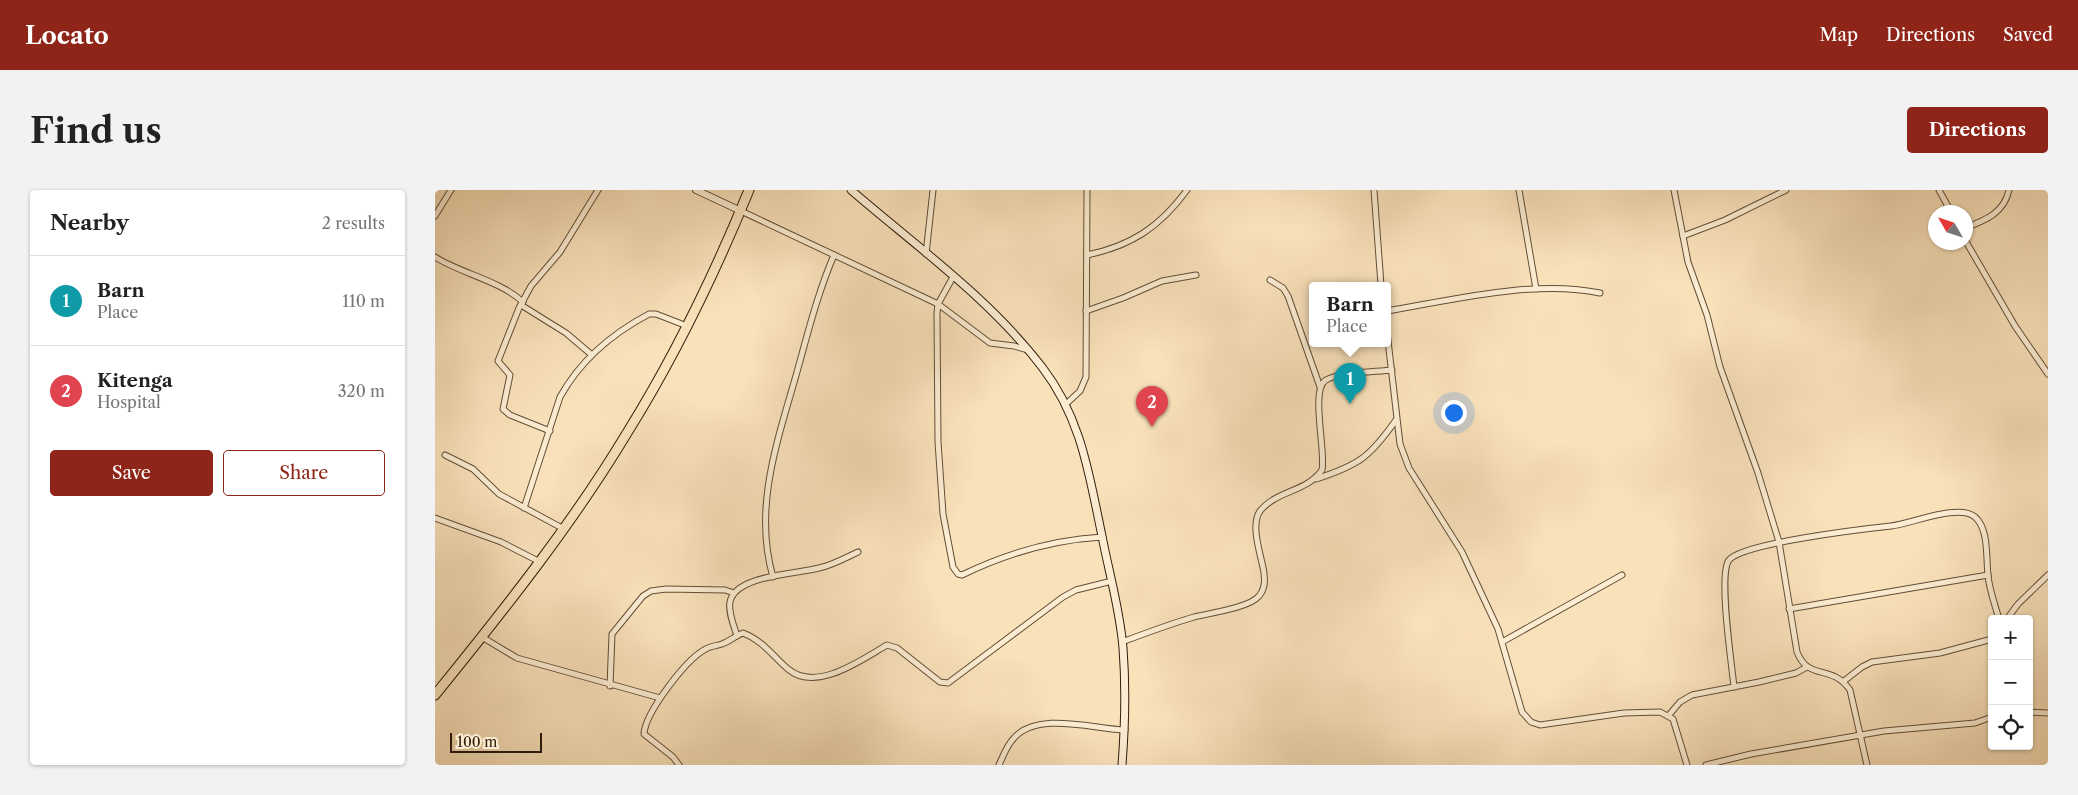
<!DOCTYPE html>
<meta charset="utf-8">
<style>
body{margin:0;font-family:"Libre Caslon Text",serif;background:#f2f2f2;color:#222}
.controls{position:absolute;right:15px;bottom:15px;display:grid;overflow:hidden;border-radius:5px;box-shadow:0 1px 4px #0004}
.controls button{width:45px;height:45px;display:grid;place-items:center;padding:0;border:0;border-bottom:1px solid #e0e0e0;background:#fff;color:#222;font:25px sans-serif}
.compass{position:absolute;left:1493px;top:15px;width:45px;height:45px;border-radius:50%;background:#fff;box-shadow:0 1px 4px #0004;rotate:309deg}
.scale{position:absolute;left:15px;bottom:12px;width:92px;box-sizing:border-box;padding-left:5px;border:2px solid #311d0b;border-top:0;font-size:14px;line-height:18px;white-space:nowrap;color:#311d0b;-webkit-text-stroke:4px #fbecd2;paint-order:stroke}
.you{position:absolute;left:1018px;top:222px;width:18px;height:18px;margin:-12px;border:4px solid #fff;border-radius:50%;background:#1a73e8;box-shadow:0 0 0 8px #1a73e833}
.badge{display:grid;place-items:center;width:32px;height:32px;border-radius:50%;background:#8f2418;color:#fff;font-size:16px;font-weight:700}
.pin{position:absolute;translate:-50% -41px;filter:drop-shadow(0 1px 2px #0008)}
.pin::after{content:'';position:absolute;top:26px;width:18px;height:15px;background:inherit;clip-path:polygon(0 0,100% 0,50% 100%)}
.popup{position:absolute;left:874px;top:92px;width:82px;height:65px;box-sizing:border-box;display:grid;place-content:center;border-radius:5px;background:#fff;filter:drop-shadow(0 1px 4px #0005);font-size:16px;white-space:nowrap;color:#767676}
.popup b{font-size:19px;color:#222}
.popup::after{content:'';position:absolute;left:50%;top:100%;margin-left:-10px;border:10px solid transparent;border-top-color:#fff}
.list{margin:0;padding:0;list-style:none}
h2{display:flex;justify-content:space-between;align-items:center;height:65px;margin:0;padding:0 20px;font-size:21px}
h2 small{font-size:16px;font-weight:400;color:#767676}
.list li{display:grid;grid-template-columns:32px 1fr auto;gap:15px;align-items:center;box-sizing:border-box;height:90px;padding:0 20px;border-top:1px solid #e0e0e0}
.list b{display:block;font-size:19px;white-space:nowrap}
.list p{margin:0;font-size:16px;white-space:nowrap;color:#767676}
.list em{font-size:16px;font-style:normal;color:#767676}
.actions{display:flex;gap:10px;padding:15px 20px}
.actions a{flex:1;padding:11px 0;border:1px solid #8f2418;border-radius:5px;text-align:center;font-size:18px;color:#8f2418}
.actions .main{background:#8f2418;color:#fff}
.icon{flex:none;width:28px;height:28px;fill:none;stroke:currentColor;stroke-width:2;stroke-linecap:round;stroke-linejoin:round}
.map{position:relative;flex:none;width:1613px;height:575px;overflow:hidden;border-radius:5px}
header{display:flex;align-items:center;gap:30px;box-sizing:border-box;height:70px;padding:0 25px;background:#8f2418;color:#fff}
header strong{font-size:24px}
nav{display:flex;gap:28px;margin-inline-start:auto;font-size:18px}
.intro{display:flex;align-items:center;justify-content:space-between;box-sizing:border-box;height:120px;padding:0 30px}
h1{margin:0;font-size:35px}
.button{padding:12px 22px;border-radius:5px;background:#8f2418;color:#fff;font-size:18px;font-weight:700}
main{display:flex;gap:30px;padding:0 30px}
aside{flex:1;background:#fff;border-radius:5px;box-shadow:0 1px 4px #0004}
.map>svg:first-child{display:block}
.lines{fill:none;stroke-linecap:round;stroke-linejoin:round}
.minor-casing{stroke:#634e37;stroke-width:7}
.tertiary-casing{stroke:#634e37;stroke-width:8}
.secondary-casing{stroke:#311d0b;stroke-width:9}
.trunk-casing{stroke:#311d0b;stroke-width:11}
.minor{stroke:#fbecd2;stroke-width:5}
.tertiary{stroke:#fbecd2;stroke-width:6}
.secondary{stroke:#fbecd2;stroke-width:7}
.trunk{stroke:#f9e1ba;stroke-width:9}
</style>
<header>
<strong>Locato</strong>
<nav><a>Map</a><a>Directions</a><a>Saved</a></nav>
</header>
<div class="intro"><h1>Find us</h1><a class="button">Directions</a></div>
<main>
<aside>
<h2>Nearby<small>2 results</small></h2>
<ul class="list">
<li><span class="badge" style="background:#0f9aa8">1</span><div><b>Barn</b><p>Place</p></div><em>110 m</em></li>
<li><span class="badge" style="background:#e0444e">2</span><div><b>Kitenga</b><p>Hospital</p></div><em>320 m</em></li>
</ul>
<div class="actions"><a class="main">Save</a><a>Share</a></div>
</aside>
<div class="map">
<svg width="1613" height="575" viewBox="0 0 1613 575">
<rect width="100%" height="100%" fill="#f9e1ba"/>
<filter id="stains"><feTurbulence type="fractalNoise" baseFrequency=".004" numOctaves="4"/><feColorMatrix values="0 0 0 0 .2 0 0 0 0 .09 0 0 0 0 .02 0 0 0 .5 -.17"/></filter>
<radialGradient id="worn" r=".72"><stop offset=".6" stop-color="#630" stop-opacity="0"/><stop offset="1" stop-color="#630" stop-opacity=".3"/></radialGradient>
<g class="lines">
<defs>
<g id="minor">
<path d="M939,0l7,95"/>
<path d="M1084,0l17,99"/>
<path d="M1239,0l14,72 19,53 13,52 38,106 21,69 18,110c12,30 34,11 53,38l17,75"/>
<path d="M1504,0l12,22"/>
<path d="M306,21l197,93 52,39 24,3 14,4"/>
<path d="M0,26l16,-26"/>
<path d="M1530,38c21,-8 39,-15 44,-38"/>
<path d="M1248,46l42,-16 61,-30"/>
<path d="M1530,50l50,86 33,48"/>
<path d="M491,64l7,-64"/>
<path d="M652,65c44,-9 73,-28 100,-65"/>
<path d="M0,67c27,17 64,23 88,45"/>
<path d="M518,87l-15,27 -1,9 1,129 5,72 10,53 5,7 4,1c45,-22 90,-35 140,-38"/>
<path d="M835,90l13,8 5,8 32,91"/>
<path d="M86,115l45,28 26,22"/>
<path d="M651,121l37,-13 39,-17 34,-6"/>
<path d="M952,121c65,-11 150,-32 213,-18"/>
<path d="M952,142l13,112 9,24 53,84 36,77 24,83 9,10 9,3 84,-12 36,-1 13,7 14,46"/>
<path d="M630,215l15,-14 6,-14 1,-187"/>
<path d="M115,241l-40,-16 -7,-6 7,-34 -12,-14 21,-53 12,-22 29,-34 38,-62"/>
<path d="M10,265l28,14 26,25 63,34"/>
<path d="M881,289c43,-14 54,-22 80,-59"/>
<path d="M89,318l36,-111c20,-36 53,-64 89,-83h7l31,12"/>
<path d="M0,328l66,24 39,20"/>
<path d="M338,387c-19,-65 2,-129 20,-191 13,-45 23,-89 41,-131"/>
<path d="M1354,419l199,-34"/>
<path d="M1572,429l11,-15 30,-29"/>
<path d="M302,446c-3,-10 -9,-24 -7,-34 5,-27 67,-28 89,-34 14,-3 26,-10 39,-16"/>
<path d="M47,447l35,21 143,40"/>
<path d="M687,452c24,-9 48,-18 72,-25 16,-4 55,-9 65,-21 8,-9 6,-22 3,-33 -3,-14 -11,-39 -2,-52 17,-21 47,-19 62,-41 4,-19 -12,-81 4,-90 14,-8 49,-8 66,-10"/>
<path d="M1067,452l120,-67"/>
<path d="M1409,491l18,-14 10,-5 68,-9 52,-14"/>
<path d="M175,496l2,-52 31,-38 8,-5 15,-2 59,1 9,3"/>
<path d="M1299,497c-2,-21 -16,-113 -5,-127 14,-17 134,-31 162,-34 20,-2 68,-23 84,-9 14,12 11,41 13,58 1,14 7,30 11,44"/>
<path d="M1594,522l19,1"/>
<path d="M1234,525l11,-13 12,-7 67,-13 37,-9 11,-6"/>
<path d="M244,575l-6,-8 -29,-23c1,-21 41,-73 60,-84 6,-4 12,-4 18,-6 8,-3 13,-8 21,-11 19,7 30,23 45,36 28,24 73,-9 99,-24l10,3 43,34 8,1 115,-86 13,-7 36,-9"/>
<path d="M564,575c4,-9 8,-20 15,-27 24,-27 79,-9 111,-8"/>
<path d="M1271,575l45,-11 133,-23 91,-8 17,-6"/>
</g>
<path id="tertiary" d="M261,0l45,21"/>
<path id="secondary" d="M416,0c65,56 139,109 191,177 40,52 47,108 60,169 7,37 18,74 21,112 3,39 2,78 -1,117"/>
<path id="trunk" d="M0,505c68,-84 136,-169 192,-262 48,-77 88,-160 122,-243"/>
</defs>
<!-- minor casing -->
<use href="#minor" class="minor-casing"/>
<!-- tertiary casing -->
<use href="#tertiary" class="tertiary-casing"/>
<!-- secondary casing -->
<use href="#secondary" class="secondary-casing"/>
<!-- trunk casing -->
<use href="#trunk" class="trunk-casing"/>
<!-- minor -->
<use href="#minor" class="minor"/>
<!-- tertiary -->
<use href="#tertiary" class="tertiary"/>
<!-- secondary -->
<use href="#secondary" class="secondary"/>
<!-- trunk -->
<use href="#trunk" class="trunk"/>
</g>
<rect width="100%" height="100%" filter="url(#stains)"/>
<rect width="100%" height="100%" fill="url(#worn)"/>
</svg>
<div class="controls">
<button>+</button>
<button>−</button>
<button><svg class="icon" aria-label="locate" viewBox="0 0 24 24"><circle cx="12" cy="12" r="6"/><path d="M12 2v4M12 18v4M2 12h4M18 12h4"/></svg></button>
</div>
<svg class="compass" viewBox="-18 -18 36 36"><path d="M0-13l5 13h-10z" fill="#e53935"/><path d="M0 13l5-13h-10z" fill="#767676"/></svg>
<div class="scale">100 m</div>
<div class="you"></div>
<div class="pin badge" style="left:915px;top:214px;background:#0f9aa8">1</div>
<div class="popup"><b>Barn</b>Place</div>
<div class="pin badge" style="left:717px;top:237px;background:#e0444e">2</div>
</div>
</main>
